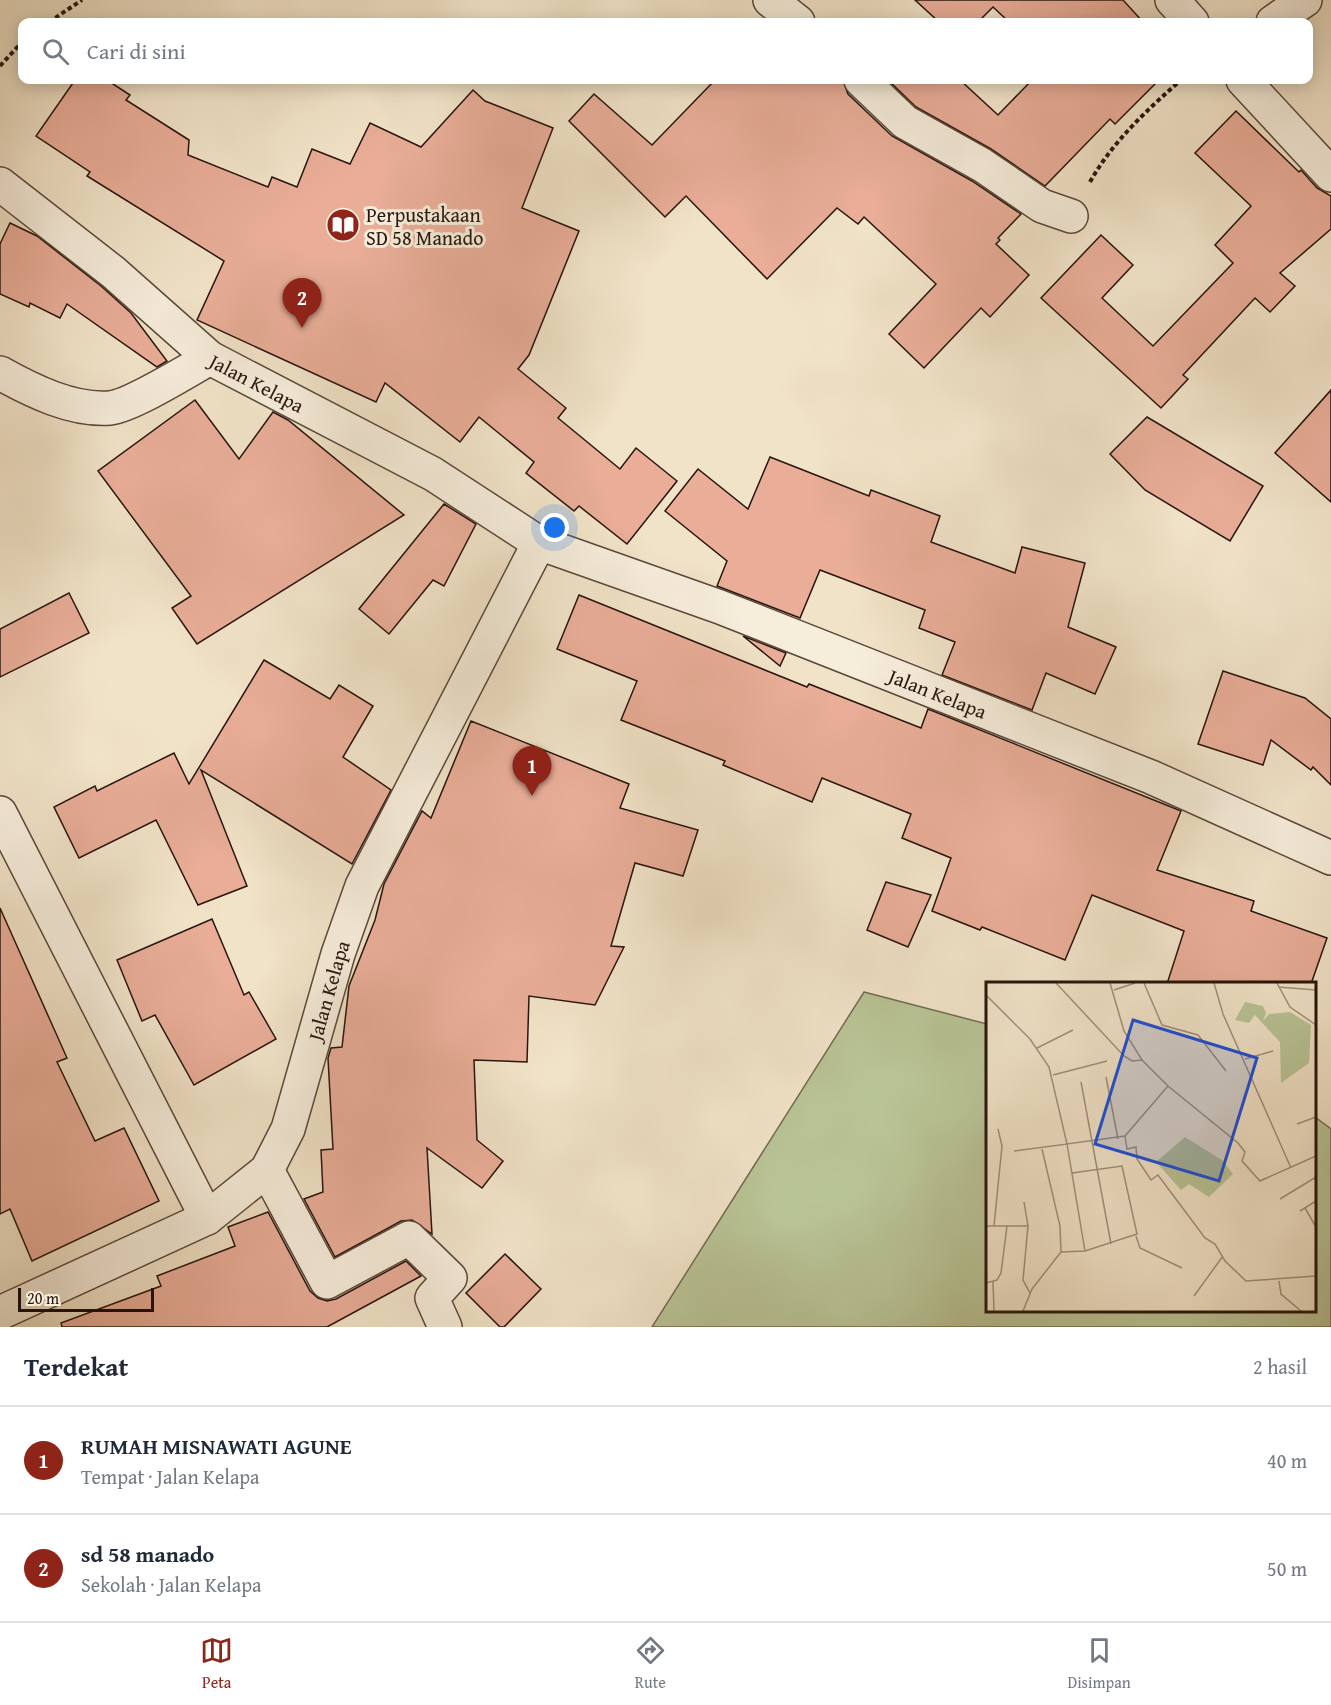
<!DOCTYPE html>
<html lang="id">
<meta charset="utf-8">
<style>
body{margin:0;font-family:"Gentium Book Plus",serif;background:#f6f6f7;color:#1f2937}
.scale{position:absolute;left:18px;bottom:15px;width:136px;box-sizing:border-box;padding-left:6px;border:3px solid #27140c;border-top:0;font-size:16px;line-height:21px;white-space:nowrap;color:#27140c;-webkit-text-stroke:4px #f6eddb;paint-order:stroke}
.you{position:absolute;left:555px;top:528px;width:21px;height:21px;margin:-15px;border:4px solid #fff;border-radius:50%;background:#1a73e8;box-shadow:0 0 0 9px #1a73e833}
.badge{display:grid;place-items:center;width:39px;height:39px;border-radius:50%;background:#8f2418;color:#fff;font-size:20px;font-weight:700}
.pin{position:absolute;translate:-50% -50px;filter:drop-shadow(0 2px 3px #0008)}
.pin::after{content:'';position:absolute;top:32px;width:21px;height:18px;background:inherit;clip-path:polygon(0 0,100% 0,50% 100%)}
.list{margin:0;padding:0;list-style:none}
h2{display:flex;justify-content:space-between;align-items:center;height:78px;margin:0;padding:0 24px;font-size:26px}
h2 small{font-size:20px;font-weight:400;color:#747a83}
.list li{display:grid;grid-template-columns:39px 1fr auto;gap:18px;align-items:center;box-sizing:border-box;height:108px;padding:0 24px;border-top:2px solid #e0e1e3}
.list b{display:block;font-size:22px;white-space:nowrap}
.list p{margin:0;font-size:20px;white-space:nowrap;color:#747a83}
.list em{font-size:20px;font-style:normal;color:#747a83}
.icon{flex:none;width:33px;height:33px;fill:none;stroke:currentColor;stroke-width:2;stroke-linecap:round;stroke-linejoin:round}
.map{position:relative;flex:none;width:1331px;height:1327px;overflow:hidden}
.search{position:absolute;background:#fff;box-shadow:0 3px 15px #0003;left:18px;right:18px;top:18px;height:66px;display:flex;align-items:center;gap:15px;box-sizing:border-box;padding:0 21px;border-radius:12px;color:#747a83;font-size:22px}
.sheet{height:294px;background:#fff}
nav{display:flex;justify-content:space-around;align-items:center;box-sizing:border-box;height:84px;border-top:2px solid #e0e1e3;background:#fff;font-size:16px;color:#747a83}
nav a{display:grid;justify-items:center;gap:3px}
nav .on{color:#8f2418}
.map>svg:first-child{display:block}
.green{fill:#b9c496;stroke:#706c51;stroke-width:1.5}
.building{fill:#e9ad98;stroke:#27140c;stroke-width:1.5}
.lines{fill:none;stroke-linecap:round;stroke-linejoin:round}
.street-casing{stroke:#5a483b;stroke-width:36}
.path{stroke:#27140c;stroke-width:4;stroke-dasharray:4.5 3;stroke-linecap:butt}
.street{stroke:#f6eddb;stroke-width:33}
.labels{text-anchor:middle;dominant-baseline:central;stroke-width:6;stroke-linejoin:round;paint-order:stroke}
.poi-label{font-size:20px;fill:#27140c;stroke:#f6eddb;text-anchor:start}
.street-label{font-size:20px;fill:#27140c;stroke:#f6eddb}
.inset-road{fill:none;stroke:#a0907d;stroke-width:1.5}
.view{fill:#1d4ed8;fill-opacity:0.15;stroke:#1d4ed8;stroke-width:3}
.inset-edge{fill:none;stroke:#27140c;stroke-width:3}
</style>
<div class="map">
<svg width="1331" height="1327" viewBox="0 0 1331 1327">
<rect width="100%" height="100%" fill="#f1e3c8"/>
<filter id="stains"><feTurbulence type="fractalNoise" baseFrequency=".00333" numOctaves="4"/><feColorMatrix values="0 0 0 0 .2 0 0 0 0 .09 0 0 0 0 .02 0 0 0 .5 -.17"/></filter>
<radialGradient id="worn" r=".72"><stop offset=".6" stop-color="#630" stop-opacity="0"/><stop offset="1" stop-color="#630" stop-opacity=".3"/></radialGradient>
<!-- green -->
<path class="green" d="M864,992l123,32 1,286h326l1,-193 16,12v198h-679z"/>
<!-- building -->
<g class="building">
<path d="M915,0h208l20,22h-134l-16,-15 -15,15h-39z"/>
<path d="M75,80h32l23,15 -4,5 63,40 -1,15 80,32 4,-10 25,10 15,-38 38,15 20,-41 51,24 52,-57 12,11 68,27 -31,80 57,23 -50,124 -11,14 48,39 -8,10 62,51 16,-21 41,33 -50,63 -48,-38 -5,5 -48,-38 8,-11 -55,-45 -19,25 -75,-59 -9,19 -179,-82 27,-59 -137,-85 3,-4 -54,-36z"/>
<path d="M715,80h128l5,14 44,42 80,45 49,33 -23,24 2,2 -4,4 33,31 -39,42 -9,-9 -57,60 -35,-34 47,-50 -72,-67 -6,7 -21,-16 -70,71 -81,-83 -21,21 -96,-96 25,-27 58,51z"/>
<path d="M888,80h72l38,35 34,-35h127l-44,44 -5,-5 -65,67 -54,-37 -75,-42z"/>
<path d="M1236,111l63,61 2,-2 16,18 14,8v33l-51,44 15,13 -25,26 -15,-14 -72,77 5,4 -27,29 -120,-110 60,-63 32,30 -31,33 51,48 80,-83 -18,-18 36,-39 -56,-53z"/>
<path d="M10,223l27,13 64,50 30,27 36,48 -10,6 -90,-63 -7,14 -30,-15 -1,4 -29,-13v-50z"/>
<path d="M1331,390v112l-56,-49z"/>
<path d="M195,400l44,59 34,-47 15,8 116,95 -207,129 -25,-36 19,-12 -93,-125z"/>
<path d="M1147,417l116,69 -33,55 -85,-51 -35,-36z"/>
<path d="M770,457l99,39 2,-6 69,26 -9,26 84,31 7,-26 63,16 -17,64 48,20 -21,47 -49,-21 -14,37 -90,-35 13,-33 -36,-14 6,-18 -105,-40 -20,48 -83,-32 10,-25 -62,-50 33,-42 50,40z"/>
<path d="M444,504l32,20 -32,62 -11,-6 -44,54 -30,-25z"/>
<path d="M69,593l20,40 -89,44v-48z"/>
<path d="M579,595l228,92 2,-3 112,44 7,-19 253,102 -24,59 97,31 -3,10 76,27 -16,46h-144l17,-53 -92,-36 -27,65 -83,-33 -2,3 -48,-19 19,-53 -49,-20 9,-24 -89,-36 -10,24 -89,-37 2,-4 -104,-41 16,-39 -80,-32z"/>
<path d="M743,636l43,17 -6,13z"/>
<path d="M264,660l66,39 9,-14 34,21 -30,51 48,33 -39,74 -151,-94 46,116 -49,19 -42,-85 -77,38 -25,-51 41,-21 2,5 77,-38 15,31z"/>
<path d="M1223,671l82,27 26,21v66l-18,-18 -2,3 -40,-30 -8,25 -65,-21z"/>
<path d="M471,721l158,63 -9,24 78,22 -15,46 -48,-13 -24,83 13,1 -29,58 -66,-9 -2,66 -53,-2 3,80 26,21 -21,27 -55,-40 5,86 -20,-14 -11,1 -66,36 -31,-58 19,-7 -2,-42 12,-1 -5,-91 3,-10 11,-1 7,-61 26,-66 9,-36 38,-73 9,7z"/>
<path d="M886,882l45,13 -23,52 -41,-17z"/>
<path d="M0,908l67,150 -10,4 38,79 29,-13 35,73 -127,60 -22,-52 -10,5z"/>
<path d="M212,919l32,76 5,-3 27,47 -82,46 -39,-70 -13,6 -25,-61z"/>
<path d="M268,1212l42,79 8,7 9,3 9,-2 70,-38 15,15 -94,51h-265l-1,-4 100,-37 -4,-10 78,-30 -7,-19z"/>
<path d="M505,1254l36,35 -37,38h-4l-34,-34z"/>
</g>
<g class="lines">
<defs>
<g id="street">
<path d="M770,0l28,22"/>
<path d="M1172,0l20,22"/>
<path d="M1273,22l32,-22"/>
<path d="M861,80l44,42 77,43 60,41 29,10"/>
<path d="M1243,80l88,95"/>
<path id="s1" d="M0,184l113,88 97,86 223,116 106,69 181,64 431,170 180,81"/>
<path d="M0,373c32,18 73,38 110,35 21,-2 79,-38 100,-50"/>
<path d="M0,813l207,405"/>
<path d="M267,1170l60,112 82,-44 41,40 -18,20 13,29"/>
<path id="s2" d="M0,1313l207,-95 60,-48 21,-41 50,-175 24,-68 177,-343"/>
</g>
</defs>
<!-- street casing -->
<use href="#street" class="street-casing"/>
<!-- path -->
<g class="path">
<path d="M49,22l33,-22"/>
<path d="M0,66l22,-24"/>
<path d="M1090,182c23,-41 57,-72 91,-102"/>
</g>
<!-- street -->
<use href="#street" class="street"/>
</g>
<!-- icons -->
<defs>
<symbol id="library-disc" viewBox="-11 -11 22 22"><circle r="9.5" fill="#8f2418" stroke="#f6eddb"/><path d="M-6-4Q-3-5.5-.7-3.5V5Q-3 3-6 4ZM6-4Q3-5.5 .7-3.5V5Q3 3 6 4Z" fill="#fff"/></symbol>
</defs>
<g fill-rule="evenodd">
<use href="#library-disc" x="324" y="206" width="38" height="38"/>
</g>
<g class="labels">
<!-- poi labels -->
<g class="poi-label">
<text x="366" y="214">Perpustakaan<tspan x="366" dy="23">SD 58 Manado</tspan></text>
</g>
<!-- street labels -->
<g class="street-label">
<text stroke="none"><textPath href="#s1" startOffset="326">Jalan Kelapa</textPath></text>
<text stroke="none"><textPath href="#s1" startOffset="1077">Jalan Kelapa</textPath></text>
<text stroke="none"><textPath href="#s2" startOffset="495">Jalan Kelapa</textPath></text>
</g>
</g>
<!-- overview -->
<g transform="translate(986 982)">
<rect width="330" height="330" fill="#f1e3c8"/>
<path d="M259,20l18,4 3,7 -3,8 6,-7 21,-2 21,13 -2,38 -28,20 -1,-41 -25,-27 -6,8 -14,-3zM199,155l37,23 11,14 -24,23 -20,-13 -8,6 -25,-28z" fill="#b9c496"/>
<path class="inset-road" d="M70,1l68,73 8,5 10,-1M124,1l14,48 18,29 26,26 70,57 7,9 -3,9 18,20 56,-25M158,1l18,42 36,10 28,36M228,1l9,31 68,154M291,1l13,24 26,18M292,5l38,3M128,8l21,-7M0,13l44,44 19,28 18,77 58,-8 43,-50M51,66l36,-18M259,77l28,-8M67,93l54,-14M120,95l12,62M95,100l30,162M311,142l19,-7M139,154l2,13 9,-2 1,12 14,21 7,-5 47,63 10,6 10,17 21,20 70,-5M28,169l53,-7 18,107M294,217l36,-22M38,220l4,24 -5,54 7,13M319,226l11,19M314,229l16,-10M0,244h42M8,244l8,-80 -4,-17M150,254l4,12 42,20M75,270l24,-1 52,-17 -15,-68 -50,7M293,299l2,13 20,17M7,300l1,29M0,301l11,-3 4,-7 6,-47M208,314l29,-40M37,329l9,-22 29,-37 -1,-26 -18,-77"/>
<path class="view" d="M147,38l124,38 -38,123 -124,-37z"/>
<rect width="330" height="330" class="inset-edge"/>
</g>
<rect width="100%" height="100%" filter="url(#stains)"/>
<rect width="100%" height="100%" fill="url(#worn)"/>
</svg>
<div class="scale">20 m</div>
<div class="you"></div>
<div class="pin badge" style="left:532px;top:796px">1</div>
<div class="pin badge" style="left:302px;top:328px">2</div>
<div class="search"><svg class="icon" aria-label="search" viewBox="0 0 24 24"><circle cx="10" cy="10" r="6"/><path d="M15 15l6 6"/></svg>Cari di sini</div>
</div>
<section class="sheet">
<h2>Terdekat<small>2 hasil</small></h2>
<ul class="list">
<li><span class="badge">1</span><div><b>RUMAH MISNAWATI AGUNE</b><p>Tempat · Jalan Kelapa</p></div><em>40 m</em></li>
<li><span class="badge">2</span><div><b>sd 58 manado</b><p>Sekolah · Jalan Kelapa</p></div><em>50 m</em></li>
</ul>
</section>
<nav>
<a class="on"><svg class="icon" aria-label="map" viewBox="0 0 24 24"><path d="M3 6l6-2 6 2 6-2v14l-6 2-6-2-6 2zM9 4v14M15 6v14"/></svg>Peta</a>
<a><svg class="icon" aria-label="directions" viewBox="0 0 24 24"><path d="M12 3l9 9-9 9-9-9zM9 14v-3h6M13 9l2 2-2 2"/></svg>Rute</a>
<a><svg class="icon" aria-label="saved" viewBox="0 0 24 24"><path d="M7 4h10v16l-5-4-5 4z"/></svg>Disimpan</a>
</nav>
